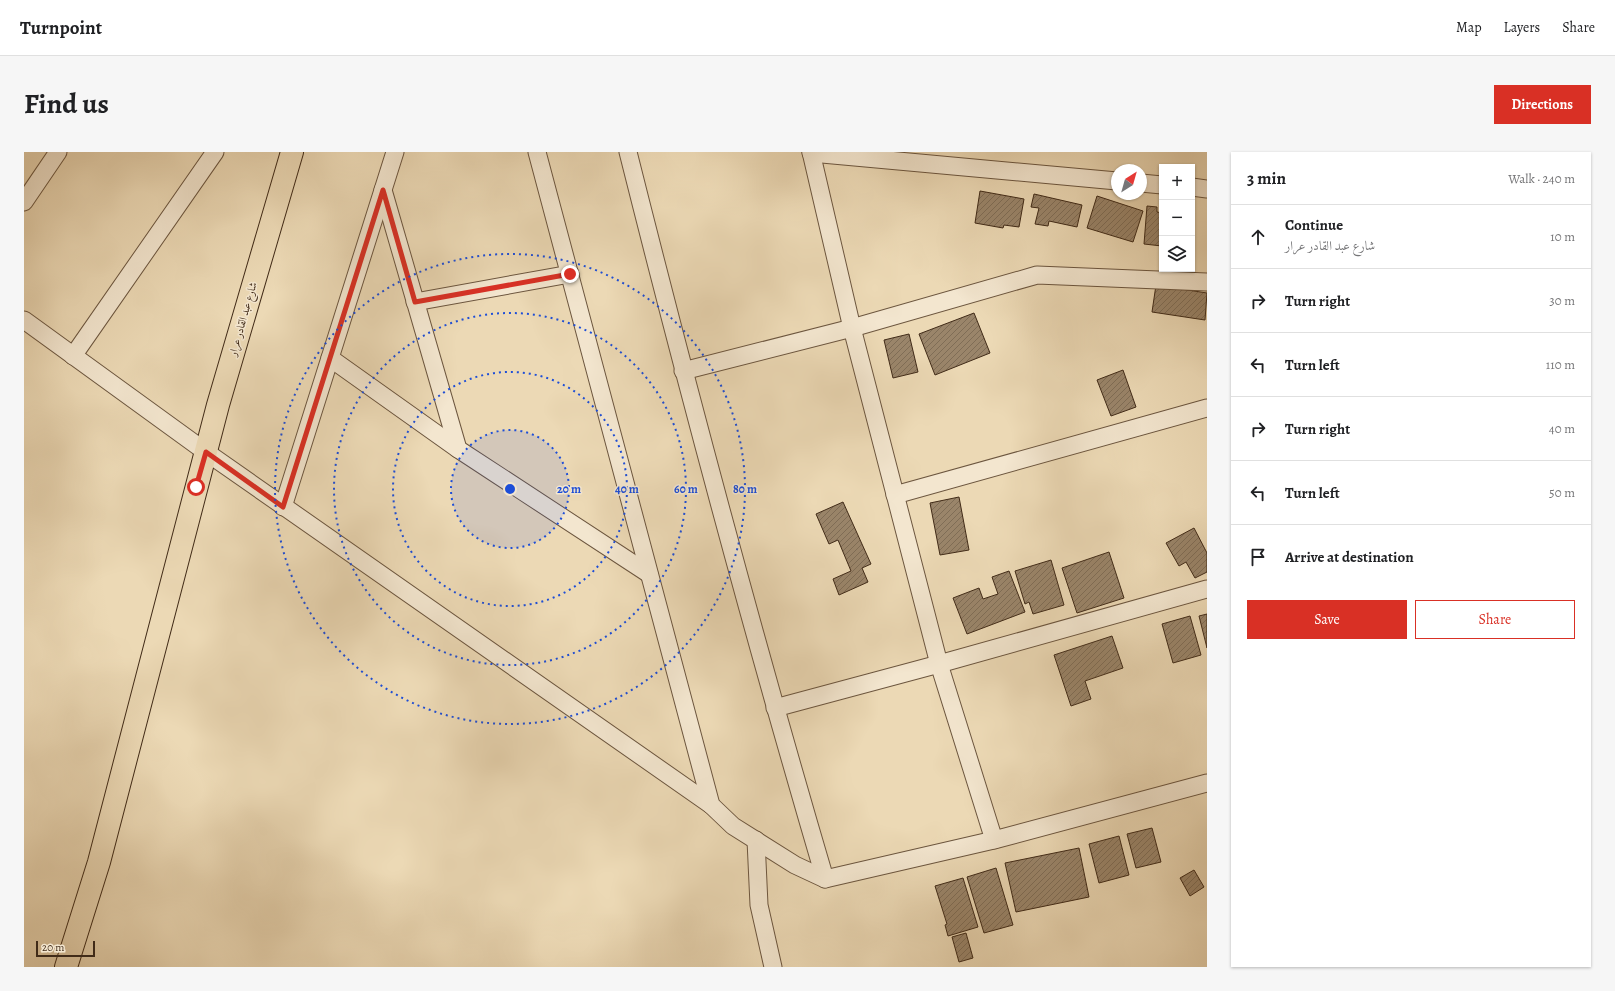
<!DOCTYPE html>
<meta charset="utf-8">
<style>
body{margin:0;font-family:Alegreya,Amiri,serif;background:#f6f6f6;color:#202124}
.controls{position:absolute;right:12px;top:12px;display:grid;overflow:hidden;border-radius:0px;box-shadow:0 1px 3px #0004}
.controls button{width:36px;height:36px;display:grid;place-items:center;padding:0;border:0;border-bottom:1px solid #e0e0e0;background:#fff;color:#202124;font:20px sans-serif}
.compass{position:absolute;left:1087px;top:12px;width:36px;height:36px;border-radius:50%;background:#fff;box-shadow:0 1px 3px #0004;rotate:37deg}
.scale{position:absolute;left:12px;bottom:10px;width:59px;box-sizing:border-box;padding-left:4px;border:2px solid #412b18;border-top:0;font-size:11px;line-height:14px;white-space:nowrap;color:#412b18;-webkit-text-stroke:3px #f3e6cf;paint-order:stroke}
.stop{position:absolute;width:12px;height:12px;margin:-9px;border:3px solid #d93025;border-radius:50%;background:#fff}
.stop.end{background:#d93025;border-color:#fff;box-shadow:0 1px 4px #0008}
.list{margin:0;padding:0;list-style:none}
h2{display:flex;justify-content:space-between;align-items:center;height:52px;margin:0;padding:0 16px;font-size:17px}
h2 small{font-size:13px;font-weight:400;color:#757577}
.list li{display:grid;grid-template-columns:26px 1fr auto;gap:12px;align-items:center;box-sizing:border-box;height:64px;padding:0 16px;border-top:1px solid #e0e0e0}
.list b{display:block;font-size:15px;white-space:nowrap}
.list p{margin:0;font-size:13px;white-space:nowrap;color:#757577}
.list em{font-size:13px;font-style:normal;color:#757577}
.actions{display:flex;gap:8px;padding:12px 16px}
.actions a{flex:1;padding:9px 0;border:1px solid #d93025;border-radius:0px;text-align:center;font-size:14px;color:#d93025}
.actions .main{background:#d93025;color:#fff}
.icon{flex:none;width:22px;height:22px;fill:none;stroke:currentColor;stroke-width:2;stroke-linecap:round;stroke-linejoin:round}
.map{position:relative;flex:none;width:1183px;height:815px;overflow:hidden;border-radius:0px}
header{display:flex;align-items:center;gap:24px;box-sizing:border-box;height:56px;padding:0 20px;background:#fff;border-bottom:1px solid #e0e0e0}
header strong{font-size:19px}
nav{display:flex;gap:22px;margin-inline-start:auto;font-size:14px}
.intro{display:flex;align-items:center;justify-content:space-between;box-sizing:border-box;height:96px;padding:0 24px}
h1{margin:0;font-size:28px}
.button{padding:10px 18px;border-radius:0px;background:#d93025;color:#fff;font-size:14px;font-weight:700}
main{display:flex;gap:24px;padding:0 24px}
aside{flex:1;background:#fff;border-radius:0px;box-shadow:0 1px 3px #0004}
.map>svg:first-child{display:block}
.building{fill:url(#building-hatch);stroke:#412b18}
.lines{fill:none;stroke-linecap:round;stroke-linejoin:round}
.minor-casing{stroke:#6c563f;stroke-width:19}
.primary-casing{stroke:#412b18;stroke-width:24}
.minor{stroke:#f3e6cf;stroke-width:17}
.primary{stroke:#ecd9b5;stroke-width:22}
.route{stroke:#d93025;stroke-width:5}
.ring{fill:none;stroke:#1d4ed8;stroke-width:2;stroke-dasharray:2 4}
.labels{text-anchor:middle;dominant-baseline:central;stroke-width:3;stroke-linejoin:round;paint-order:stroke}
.street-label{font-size:11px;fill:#412b18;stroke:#f3e6cf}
.centre{fill:#1d4ed8;stroke:#f3e6cf;stroke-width:2}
.ring-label{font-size:12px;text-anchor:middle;font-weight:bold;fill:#1d4ed8;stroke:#f3e6cf;stroke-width:3;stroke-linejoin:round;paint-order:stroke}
</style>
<header>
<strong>Turnpoint</strong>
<nav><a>Map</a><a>Layers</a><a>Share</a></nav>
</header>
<div class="intro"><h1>Find us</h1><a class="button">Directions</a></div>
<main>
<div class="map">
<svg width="1183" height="815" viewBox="0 0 1183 815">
<defs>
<pattern id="building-hatch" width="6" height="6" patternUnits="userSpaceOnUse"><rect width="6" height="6" fill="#9a856a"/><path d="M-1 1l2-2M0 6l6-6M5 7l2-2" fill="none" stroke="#7f6d56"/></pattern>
</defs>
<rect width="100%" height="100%" fill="#ecd9b5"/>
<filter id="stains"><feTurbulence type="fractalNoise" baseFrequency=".005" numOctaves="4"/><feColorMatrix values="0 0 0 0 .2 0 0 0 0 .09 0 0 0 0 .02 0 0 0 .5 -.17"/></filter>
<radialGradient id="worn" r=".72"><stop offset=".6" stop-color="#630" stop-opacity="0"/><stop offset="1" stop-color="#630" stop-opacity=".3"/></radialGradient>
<!-- building -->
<g class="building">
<path d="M956,39l44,8 -5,28 -15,-2 -1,3 -28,-5z"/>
<path d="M1010,42l48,11 -5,22 -28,-6 -1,5 -13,-2 4,-16 -8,-1z"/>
<path d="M1073,44l46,15 -10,31 -46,-14z"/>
<path d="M1123,54l10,1v5l5,1v33l-18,-2z"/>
<path d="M1132,133l51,8 -2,27 -53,-8z"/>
<path d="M950,161l16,40 -55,22 -16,-41z"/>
<path d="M885,182l9,38 -25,6 -9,-38z"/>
<path d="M1099,218l13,37 -25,9 -14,-36z"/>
<path d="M935,345l10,53 -29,5 -10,-52z"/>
<path d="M819,350l28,62 -9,4 6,14 -29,13 -6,-16 18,-8 -13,-31 -9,4 -13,-30z"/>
<path d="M1170,376l13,25v19l-12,6 -9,-16 -7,4 -13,-23z"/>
<path d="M1085,400l15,46 -47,15 -15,-45z"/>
<path d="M1027,408l13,45 -31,9 -4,-12 -4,2 -10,-33z"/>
<path d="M985,419l16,41 -58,22 -14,-36 26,-10 4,11 15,-5 -6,-17z"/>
<path d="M1183,462v34l-8,-32z"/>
<path d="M1166,464l11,39 -28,8 -11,-39z"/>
<path d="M1088,484l11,32 -38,13 6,18 -20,7 -17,-51z"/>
<path d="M1128,676l9,34 -25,6 -9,-34z"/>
<path d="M1095,684l10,39 -30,8 -10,-39z"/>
<path d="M1055,696l10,49 -73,15 -11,-49z"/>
<path d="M972,716l17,57 -29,8 -17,-56z"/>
<path d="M1170,718l10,17 -14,9 -10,-18z"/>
<path d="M939,726l15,49 -30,9 -3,-11 2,-1 -12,-38z"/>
<path d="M942,781l7,25 -14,4 -7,-25z"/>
</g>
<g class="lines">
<defs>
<g id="minor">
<path d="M371,0l-12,38 75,259 191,125"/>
<path d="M513,0l174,653 22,21 62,39 30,14 169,-39 213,-57"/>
<path d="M604,0c61,243 126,486 197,727"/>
<path d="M787,0l41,176 87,336 55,176"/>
<path d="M787,1l306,28"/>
<path d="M1117,31l21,2"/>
<path d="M1168,35l15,2"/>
<path d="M0,50l34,-50"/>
<path d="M391,150l155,-28"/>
<path d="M0,168l182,132 505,353"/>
<path d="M49,204l142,-204"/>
<path d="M306,206l128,91"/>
<path d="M659,219l169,-43 185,-53 170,7"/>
<path d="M871,343l312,-87"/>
<path d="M259,355l100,-317"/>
<path d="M751,556l164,-44 268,-75"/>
<path d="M732,688l3,65 14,62"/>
</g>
<path id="primary" d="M42,815l33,-105 119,-457 74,-253"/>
</defs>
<!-- minor casing -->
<use href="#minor" class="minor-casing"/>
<!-- primary casing -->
<use href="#primary" class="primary-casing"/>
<!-- minor -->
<use href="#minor" class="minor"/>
<!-- primary -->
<use href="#primary" class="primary"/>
</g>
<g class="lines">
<!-- route -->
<path class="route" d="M172,335l10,-35 77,55 100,-317 32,112 155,-28"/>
</g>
<!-- distance rings -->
<circle cx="486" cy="337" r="59" fill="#1d4ed8" fill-opacity=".12"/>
<g class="ring">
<circle cx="486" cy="337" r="59"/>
<circle cx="486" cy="337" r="117"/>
<circle cx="486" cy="337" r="176"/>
<circle cx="486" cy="337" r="235"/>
</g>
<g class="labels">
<!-- street labels -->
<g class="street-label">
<text transform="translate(219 167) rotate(-74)">شارع عبد القادر عرار</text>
</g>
</g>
<circle cx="486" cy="337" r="6" class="centre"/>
<g class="ring-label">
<text x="545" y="341">20 m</text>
<text x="603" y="341">40 m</text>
<text x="662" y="341">60 m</text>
<text x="721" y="341">80 m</text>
</g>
<rect width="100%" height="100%" filter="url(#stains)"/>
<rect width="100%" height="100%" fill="url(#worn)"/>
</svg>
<div class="controls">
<button>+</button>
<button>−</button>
<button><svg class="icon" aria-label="layers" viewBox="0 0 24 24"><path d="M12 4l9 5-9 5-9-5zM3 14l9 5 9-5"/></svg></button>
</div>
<svg class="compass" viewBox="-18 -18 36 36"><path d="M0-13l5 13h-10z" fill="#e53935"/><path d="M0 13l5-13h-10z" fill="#757577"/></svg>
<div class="scale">20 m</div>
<div class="stop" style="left:172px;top:335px"></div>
<div class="stop end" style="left:546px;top:122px"></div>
</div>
<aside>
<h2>3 min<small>Walk · 240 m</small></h2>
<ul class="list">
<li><svg class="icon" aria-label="ahead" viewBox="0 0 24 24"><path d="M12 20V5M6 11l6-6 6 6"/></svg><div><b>Continue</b><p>شارع عبد القادر عرار</p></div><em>10 m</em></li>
<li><svg class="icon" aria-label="right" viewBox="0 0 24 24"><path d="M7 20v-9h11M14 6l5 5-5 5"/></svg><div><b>Turn right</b></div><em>30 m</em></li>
<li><svg class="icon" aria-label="left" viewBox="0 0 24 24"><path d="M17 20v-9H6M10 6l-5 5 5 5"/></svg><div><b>Turn left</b></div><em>110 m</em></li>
<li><svg class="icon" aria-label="right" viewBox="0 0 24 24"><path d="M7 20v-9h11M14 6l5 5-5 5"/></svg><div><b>Turn right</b></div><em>40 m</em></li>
<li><svg class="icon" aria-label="left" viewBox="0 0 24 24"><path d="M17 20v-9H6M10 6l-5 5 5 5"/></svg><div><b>Turn left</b></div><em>50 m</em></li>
<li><svg class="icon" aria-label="arrive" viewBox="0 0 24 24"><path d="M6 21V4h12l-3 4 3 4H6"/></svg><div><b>Arrive at destination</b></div></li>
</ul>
<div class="actions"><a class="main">Save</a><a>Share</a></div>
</aside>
</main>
